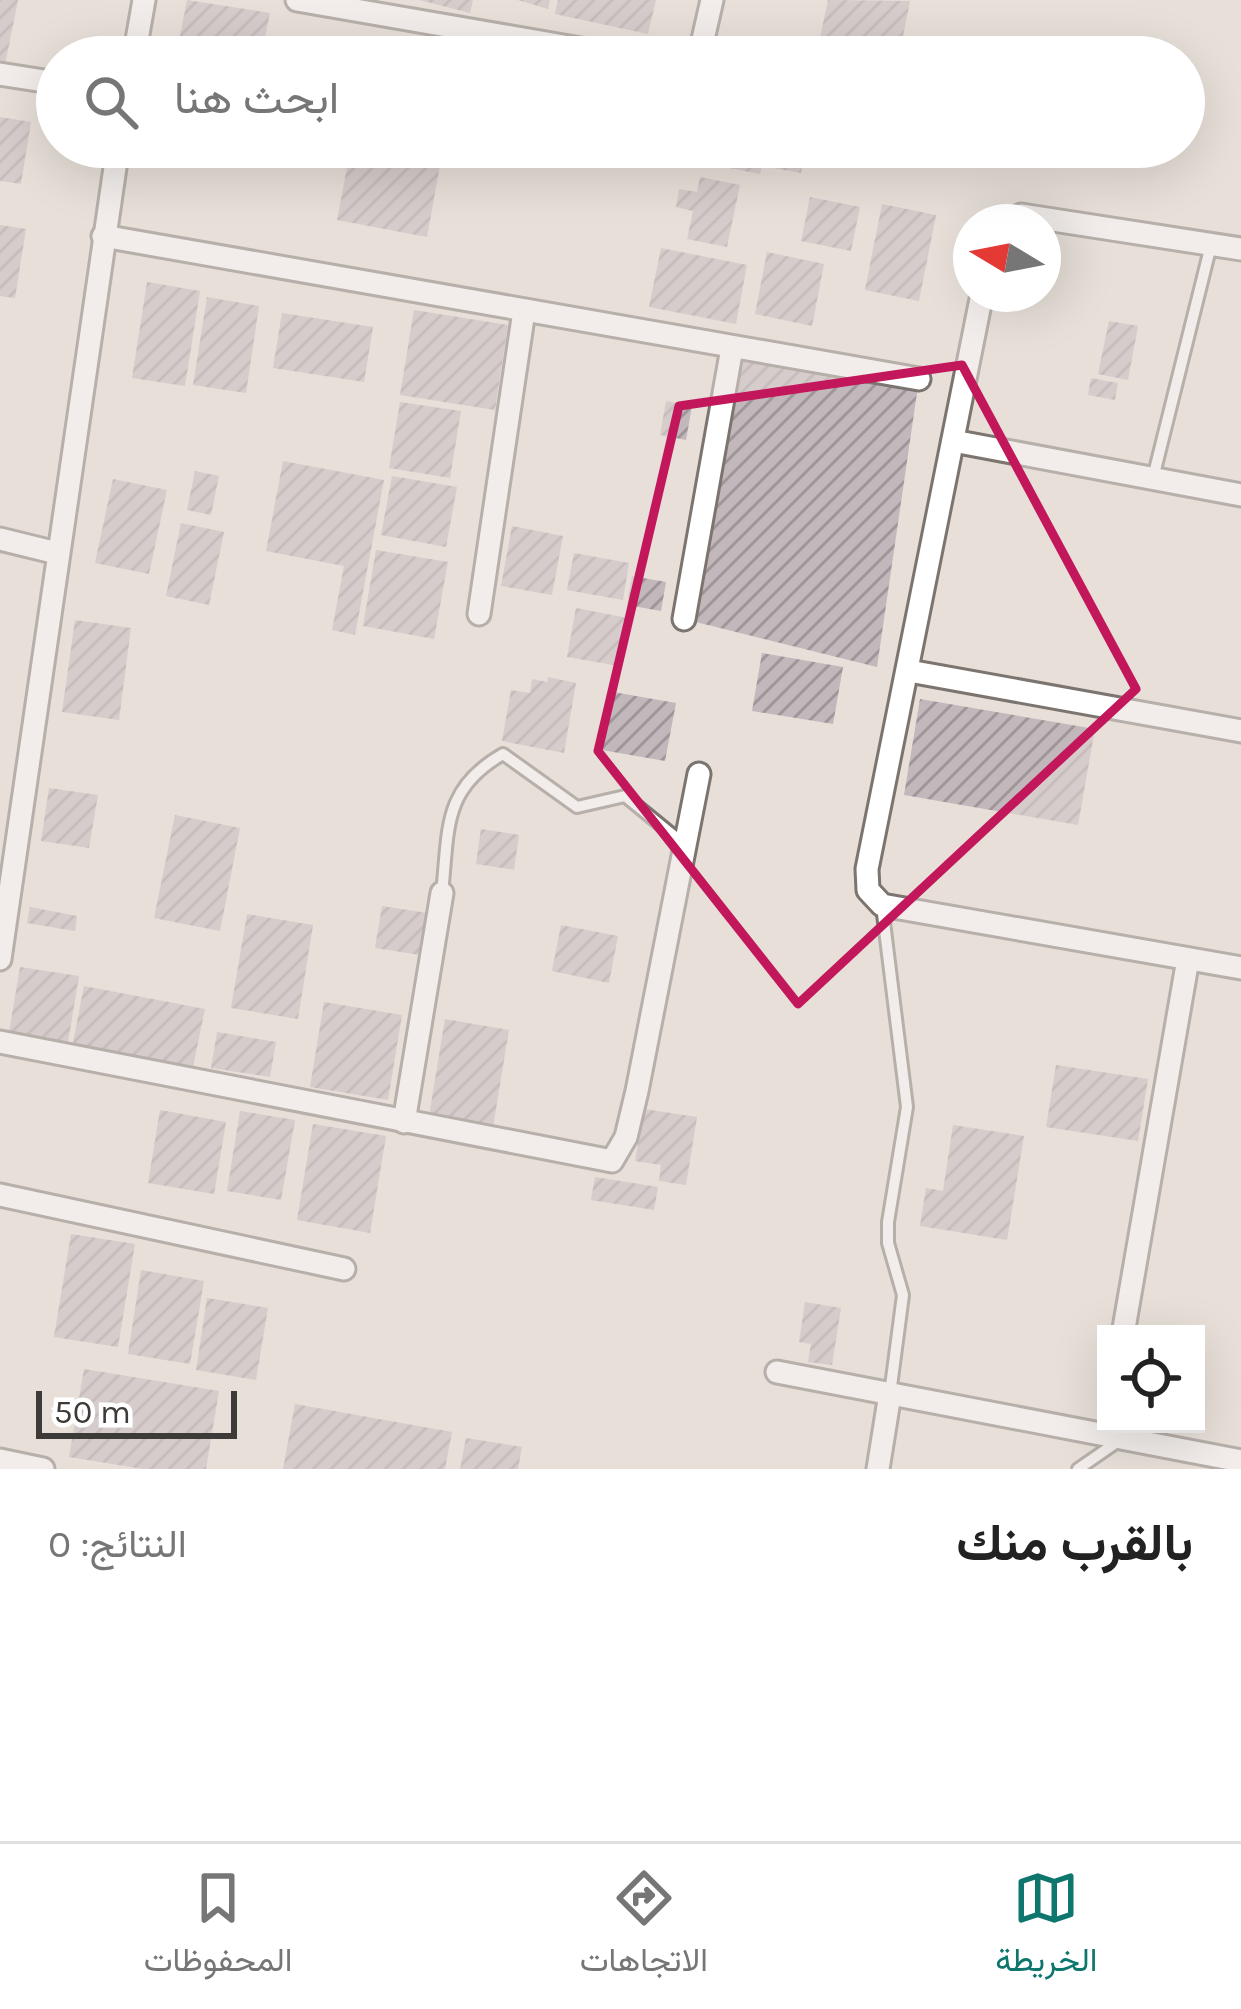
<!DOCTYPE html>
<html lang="ar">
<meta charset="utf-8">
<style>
body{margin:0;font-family:Karla,Vazirmatn,sans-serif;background:#f6f6f6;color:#222;direction:rtl}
.controls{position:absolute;right:36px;bottom:36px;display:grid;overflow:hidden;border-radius:0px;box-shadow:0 12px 48px #0002}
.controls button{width:108px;height:108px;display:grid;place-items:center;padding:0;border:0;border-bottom:3px solid #e0e0e0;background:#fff;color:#222;font:60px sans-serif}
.compass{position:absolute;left:953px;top:204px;width:108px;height:108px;border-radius:50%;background:#fff;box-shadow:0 12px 48px #0002;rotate:280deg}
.scale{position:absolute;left:36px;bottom:30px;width:201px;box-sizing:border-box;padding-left:12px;border:6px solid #3d3a37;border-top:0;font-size:33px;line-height:42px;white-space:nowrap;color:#3d3a37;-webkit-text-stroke:9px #fff;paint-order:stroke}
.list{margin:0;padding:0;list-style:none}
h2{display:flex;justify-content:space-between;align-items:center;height:156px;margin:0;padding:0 48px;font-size:51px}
h2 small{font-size:39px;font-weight:400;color:#767676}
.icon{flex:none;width:66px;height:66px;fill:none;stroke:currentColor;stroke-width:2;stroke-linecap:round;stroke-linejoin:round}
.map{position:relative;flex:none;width:1241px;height:1469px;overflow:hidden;direction:ltr}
.search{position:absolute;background:#fff;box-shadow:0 12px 48px #0002;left:36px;right:36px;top:36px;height:132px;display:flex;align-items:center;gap:30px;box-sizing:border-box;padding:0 42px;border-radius:66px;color:#767676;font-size:45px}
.sheet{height:372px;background:#fff}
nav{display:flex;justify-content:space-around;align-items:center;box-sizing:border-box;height:168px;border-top:3px solid #e0e0e0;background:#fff;font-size:33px;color:#767676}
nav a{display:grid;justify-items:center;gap:6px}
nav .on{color:#0f766e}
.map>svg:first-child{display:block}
.building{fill:url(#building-hatch)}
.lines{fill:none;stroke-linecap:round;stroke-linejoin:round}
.lane-casing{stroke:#7c756f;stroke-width:16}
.street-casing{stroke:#7c756f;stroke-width:27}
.lane{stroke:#fff;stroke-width:10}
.street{stroke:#fff;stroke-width:21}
.marked{fill:none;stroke:#c2185b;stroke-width:9;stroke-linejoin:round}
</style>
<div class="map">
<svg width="1241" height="1469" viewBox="0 0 1241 1469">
<defs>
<pattern id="building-hatch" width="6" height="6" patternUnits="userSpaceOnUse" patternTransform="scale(3)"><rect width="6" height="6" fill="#c2b7bb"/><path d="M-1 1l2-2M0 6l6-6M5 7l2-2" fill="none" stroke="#9f9699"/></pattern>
</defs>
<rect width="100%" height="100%" fill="#e7dfd8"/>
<!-- building -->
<g class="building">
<path d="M0,0h18l-13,65 -5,-1z"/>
<path d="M187,0l83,13 -9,44h-85z"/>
<path d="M419,0h54l-3,13z"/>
<path d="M518,0h32l-2,9z"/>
<path d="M558,0h98l-8,34 -93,-20z"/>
<path d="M828,0l82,1 -11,56h-83z"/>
<path d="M489,48l32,7v2h-33z"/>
<path d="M0,117l31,5 -10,62 -21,-3z"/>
<path d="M351,147l92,1 -16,89 -90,-17z"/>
<path d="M717,147h89l-5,26 -39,-7 -2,8 -46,-9z"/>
<path d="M700,177l40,8 -13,62 -40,-8 6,-28 -17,-4 3,-18 18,3z"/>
<path d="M810,197l50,10 -9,44 -50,-10z"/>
<path d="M882,204l54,11 -17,86 -54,-11z"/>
<path d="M0,225l26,4 -11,69 -15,-2z"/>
<path d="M661,248l86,17 -11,59 -87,-17z"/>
<path d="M767,252l57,12 -12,62 -57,-12z"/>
<path d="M147,282l53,9 -15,95 -53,-8z"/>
<path d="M207,297l52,9 -13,87 -53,-8z"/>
<path d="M414,310l94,15 -13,85 -95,-15z"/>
<path d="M282,313l91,14 -9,55 -91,-14z"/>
<path d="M1109,321l29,5 -10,54 -30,-6z"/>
<path d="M732,348l187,31 -42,288 -193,-48z"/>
<path d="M1091,378l27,5 -3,17 -27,-5z"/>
<path d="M666,401l26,5 -6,34 -26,-5z"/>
<path d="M400,402l61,9 -11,67 -61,-10z"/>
<path d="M283,461l101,19 -29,155 -23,-5 12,-64 -78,-15z"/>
<path d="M195,471l24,5 -8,39 -24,-5z"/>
<path d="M392,476l65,11 -11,60 -65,-12z"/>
<path d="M113,479l54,11 -18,84 -54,-11z"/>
<path d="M181,523l43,9 -15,73 -43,-9z"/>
<path d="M512,526l51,10 -11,59 -51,-9z"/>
<path d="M376,550l72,12 -14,77 -71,-13z"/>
<path d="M574,553l55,10 -6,37 -56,-10z"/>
<path d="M632,576l34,6 -5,29 -34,-6z"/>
<path d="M576,608l52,10 -9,48 -52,-9z"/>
<path d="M75,620l56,8 -12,92 -57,-8z"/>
<path d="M762,653l81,14 -10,57 -81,-13z"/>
<path d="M548,677l28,6 -12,70 -62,-12 9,-51 19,3 2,-14 15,3z"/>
<path d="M613,692l63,11 -11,58 -63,-11z"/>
<path d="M920,699l175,30 -17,96 -174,-30z"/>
<path d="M49,788l49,7 -9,53 -48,-7z"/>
<path d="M175,815l65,13 -20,103 -66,-13z"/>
<path d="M481,829l38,6 -5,35 -38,-6z"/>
<path d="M382,906l45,7 -7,42 -45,-7z"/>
<path d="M30,907l47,9 -2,15 -48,-8z"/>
<path d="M247,914l66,11 -15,94 -67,-11z"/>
<path d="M561,925l57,11 -9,47 -57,-12z"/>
<path d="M20,967l59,9 -11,66 -59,-10z"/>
<path d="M84,986l121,23 -12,58 -120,-24z"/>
<path d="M324,1002l78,13 -14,85 -78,-13z"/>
<path d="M445,1019l64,11 -16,97 -64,-11z"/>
<path d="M217,1032l59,10 -6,35 -59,-9z"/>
<path d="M1056,1065l92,14 -10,62 -92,-14z"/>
<path d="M644,1109l53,8 -11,68 -27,-4 2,-16 -26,-4z"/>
<path d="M160,1110l66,12 -12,72 -66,-11z"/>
<path d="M240,1111l55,9 -14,80 -54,-9z"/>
<path d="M313,1124l73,12 -16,97 -73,-13z"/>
<path d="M953,1125l71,11 -17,104 -87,-14 6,-38 17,3z"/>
<path d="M595,1177l63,10 -4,23 -63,-10z"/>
<path d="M71,1234l64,10 -17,103 -64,-10z"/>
<path d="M141,1270l63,11 -14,83 -62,-10z"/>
<path d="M207,1298l61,10 -12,72 -60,-10z"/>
<path d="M805,1302l36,6 -9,57 -24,-3 3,-18 -12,-2z"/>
<path d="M84,1369l135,22 -13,78h-63l-74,-12z"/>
<path d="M295,1404l157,28 -7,37h-162z"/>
<path d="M466,1438l56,9 -4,22h-58z"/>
</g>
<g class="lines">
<defs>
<g id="lane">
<path d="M1153,478l58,-233"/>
<path d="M442,893c7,-64 0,-104 61,-139l74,53 48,-11 60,49"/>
<path d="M882,906l25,201 -19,115v21l15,52 -13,99"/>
<path d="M1078,1469l42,-29"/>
</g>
<g id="street">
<path d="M297,0l330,57"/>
<path d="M134,57l10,-57"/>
<path d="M699,57l13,-57"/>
<path d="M0,74l57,9"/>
<path d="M1005,222l16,-7 220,34"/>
<path d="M103,236l816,143"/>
<path d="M982,294l-115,575 1,21 14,15 359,63"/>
<path d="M953,441l288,54"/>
<path d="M0,539l57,14"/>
<path d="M479,614l45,-303"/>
<path d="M684,619l48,-271"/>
<path d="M909,671l332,60"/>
<path d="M0,959l118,-812"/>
<path d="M0,1042l612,119 14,-24 11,-46 62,-317"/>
<path d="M404,1122l38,-229"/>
<path d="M0,1195l344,74"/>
<path d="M1123,1334l65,-375"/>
<path d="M777,1372l464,89"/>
<path d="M0,1460l43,9"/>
<path d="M878,1469l12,-75"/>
</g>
</defs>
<!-- lane casing -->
<use href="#lane" class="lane-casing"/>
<!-- street casing -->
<use href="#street" class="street-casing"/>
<!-- lane -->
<use href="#lane" class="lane"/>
<!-- street -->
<use href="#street" class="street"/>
</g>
<!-- marked area -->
<path d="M0 0H1241V1469H0ZM962,365l174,324 -338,315 -200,-253 81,-345z" fill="#e7dfd8" fill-opacity=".55" fill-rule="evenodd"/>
<path class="marked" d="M962,365l174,324 -338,315 -200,-253 81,-345z"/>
</svg>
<div class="controls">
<button><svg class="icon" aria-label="locate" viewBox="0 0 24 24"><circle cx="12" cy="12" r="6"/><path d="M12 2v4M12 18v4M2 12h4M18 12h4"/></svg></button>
</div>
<svg class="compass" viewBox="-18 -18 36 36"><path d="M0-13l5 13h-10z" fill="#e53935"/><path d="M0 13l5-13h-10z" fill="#767676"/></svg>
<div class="scale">50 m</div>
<div class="search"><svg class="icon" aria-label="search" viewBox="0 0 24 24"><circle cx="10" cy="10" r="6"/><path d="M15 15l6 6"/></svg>ابحث هنا</div>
</div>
<section class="sheet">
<h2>بالقرب منك<small>النتائج: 0</small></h2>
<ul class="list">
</ul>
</section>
<nav>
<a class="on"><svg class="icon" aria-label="map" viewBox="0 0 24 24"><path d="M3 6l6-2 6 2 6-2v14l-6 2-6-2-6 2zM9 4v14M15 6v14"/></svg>الخريطة</a>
<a><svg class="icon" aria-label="directions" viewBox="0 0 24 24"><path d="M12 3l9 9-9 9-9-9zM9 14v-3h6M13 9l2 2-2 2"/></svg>الاتجاهات</a>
<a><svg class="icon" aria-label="saved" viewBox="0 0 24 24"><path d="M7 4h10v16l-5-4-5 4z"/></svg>المحفوظات</a>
</nav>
